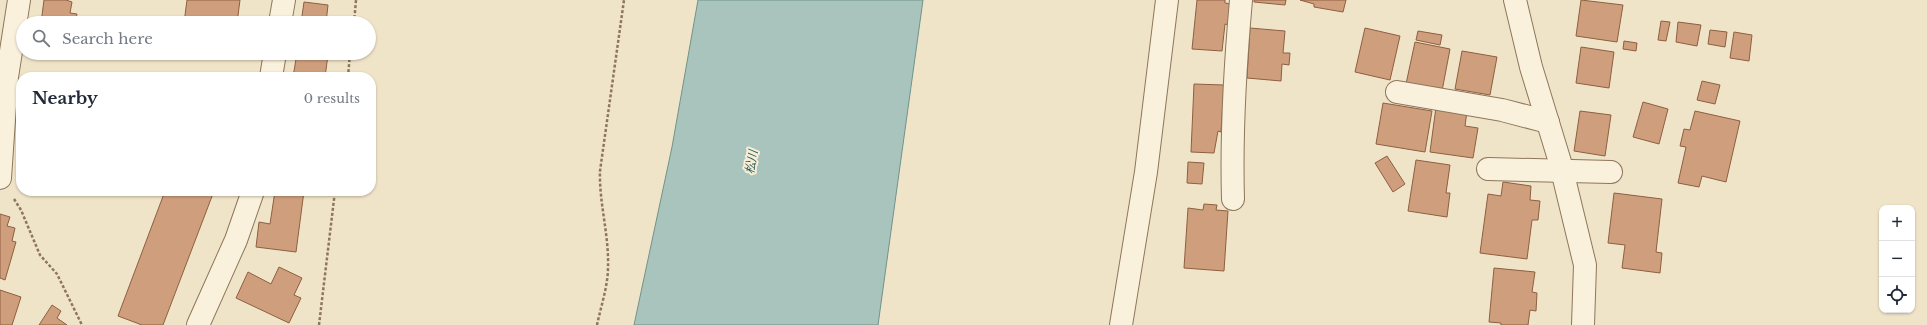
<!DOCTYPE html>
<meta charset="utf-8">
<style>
body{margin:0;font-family:"Libre Baskerville","Noto Sans JP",serif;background:#f2f2f3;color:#1f2937}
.controls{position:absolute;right:12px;bottom:12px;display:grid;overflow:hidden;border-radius:8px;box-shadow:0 1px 3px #0004}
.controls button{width:36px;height:36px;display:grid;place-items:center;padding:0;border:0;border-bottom:1px solid #e0e1e3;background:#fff;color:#1f2937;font:20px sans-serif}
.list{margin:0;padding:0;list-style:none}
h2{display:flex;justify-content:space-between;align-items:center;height:52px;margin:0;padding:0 16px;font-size:17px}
h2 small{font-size:13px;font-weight:400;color:#747a83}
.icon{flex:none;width:22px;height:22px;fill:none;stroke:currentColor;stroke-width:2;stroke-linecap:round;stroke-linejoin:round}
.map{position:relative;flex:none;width:1927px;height:325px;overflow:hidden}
.search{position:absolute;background:#fff;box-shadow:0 1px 3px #0004;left:16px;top:16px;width:360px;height:44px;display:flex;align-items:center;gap:10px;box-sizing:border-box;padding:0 14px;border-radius:22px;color:#747a83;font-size:15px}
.panel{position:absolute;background:#fff;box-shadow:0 1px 3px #0004;left:16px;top:72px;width:360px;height:124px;border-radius:16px}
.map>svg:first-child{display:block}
.water{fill:#a9c4bc;stroke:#6f938a}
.building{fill:#cf9f7d;stroke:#8d5f41}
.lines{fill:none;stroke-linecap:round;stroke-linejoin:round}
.minor-casing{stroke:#8d765c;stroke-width:24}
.path{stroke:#8d765c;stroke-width:2.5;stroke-dasharray:3 2;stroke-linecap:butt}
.minor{stroke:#faf1dc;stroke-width:22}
.labels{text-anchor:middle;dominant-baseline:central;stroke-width:4;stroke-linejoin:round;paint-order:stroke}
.water-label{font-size:12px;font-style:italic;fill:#2f5d5a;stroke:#f7eed8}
</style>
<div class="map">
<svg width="1927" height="325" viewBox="0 0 1927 325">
<rect width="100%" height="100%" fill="#f0e4c8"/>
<!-- water -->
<path class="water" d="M698,0h225l-45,325h-244l38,-178z"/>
<!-- building -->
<g class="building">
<path d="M44,0h22l6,2 -2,11 7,1 -2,9h-34z"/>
<path d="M187,0h53l-3,23h-53z"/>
<path d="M1197,0h28v3l6,1 -2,21 -4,-1 -3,27 -30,-2z"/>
<path d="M1254,0h32l-1,5 -31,-3z"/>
<path d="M1300,0h46l-3,12 -29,-5v-3z"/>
<path d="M1581,0l42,5 -6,37 -41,-6z"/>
<path d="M304,2l24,3 -2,18h-25z"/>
<path d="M1661,21l9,1 -4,19 -8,-1z"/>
<path d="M1678,22l23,3 -4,21 -21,-4z"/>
<path d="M1250,28l35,3 -2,22h7l-1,12 -7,-1 -1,17 -34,-3z"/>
<path d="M1365,28l35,8 -10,44 -35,-8z"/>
<path d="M1710,30l17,2 -2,15 -17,-3z"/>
<path d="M1418,31l24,4 -2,10 -24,-5z"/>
<path d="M1734,32l18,3 -3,26 -19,-3z"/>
<path d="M1624,41l13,2 -1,8 -13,-2z"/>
<path d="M1415,42l35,7 -8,42 -36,-7z"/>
<path d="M1581,47l33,5 -5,36 -33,-5z"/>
<path d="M1462,51l35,6 -7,38 -35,-6z"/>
<path d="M297,53l31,2 -3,22h-32z"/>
<path d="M1702,81l18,4 -5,19 -18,-4z"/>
<path d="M1194,84l30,1 -3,47 -3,-1 -4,22 -23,-1z"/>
<path d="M1643,102l25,7 -9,35 -26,-7z"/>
<path d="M1383,103l49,8 -7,41 -49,-8z"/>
<path d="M1436,107l31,4 -2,15 13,2 -5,30 -43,-6z"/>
<path d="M1580,111l31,4 -6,41 -31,-5z"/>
<path d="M1695,111l45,10 -14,61 -24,-6 -3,11 -21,-4 8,-36 -6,-1 4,-17 6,1z"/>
<path d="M1387,156l18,28 -12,8 -18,-29z"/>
<path d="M1416,160l34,5 -4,28h4l-3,24 -39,-6z"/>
<path d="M1188,162l16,1 -2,21 -15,-1z"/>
<path d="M1503,182l28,4 -1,14 10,1 -2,19h-6l-5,39 -47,-6 8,-59 13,2z"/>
<path d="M165,191h49l-51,134h-21l-24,-9z"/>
<path d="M275,191h29l-8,61 -40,-5 3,-25 11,2z"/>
<path d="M1614,193l48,6 -6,53 6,1 -2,20 -38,-5 3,-23 -17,-2z"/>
<path d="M1204,204l13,1 -1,5 12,1 -4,60 -40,-3 4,-60 15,2z"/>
<path d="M0,214l10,3 -3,9 8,2 -3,13 4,1 -11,38 -5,-2z"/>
<path d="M279,267l23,11 -8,17 7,3 -12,25 -53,-25 12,-26 23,12z"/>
<path d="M1494,268l41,4 -3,20 5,1 -1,18 -6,-1 -2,15h-27v-2l-12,-1z"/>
<path d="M0,290l21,7 -9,28h-12z"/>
<path d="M52,305l9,6 -4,7 10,7h-28z"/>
</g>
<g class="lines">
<defs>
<g id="minor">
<path d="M1515,0l16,67 29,95 25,103 -2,60"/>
<path d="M280,23l4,-23"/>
<path d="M271,77l4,-24"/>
<path d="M1397,92l105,18 46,12"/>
<path d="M1488,169l123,3"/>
<path d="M0,178l7,-101 12,-77"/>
<path d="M1233,199c-2,-67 2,-132 8,-199"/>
<path d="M198,325l38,-85 17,-49"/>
<path d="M1121,325l25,-153 21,-172"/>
</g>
</defs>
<!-- minor casing -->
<use href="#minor" class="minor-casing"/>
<!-- path -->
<g class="path">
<path d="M354,23l2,-23"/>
<path d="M348,77l2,-24"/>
<path d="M14,199l7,11 19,45 17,19 25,51"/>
<path d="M319,325l16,-134"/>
<path d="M597,325c4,-19 11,-39 11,-58 1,-33 -9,-64 -8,-96l24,-171"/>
</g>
<!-- minor -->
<use href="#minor" class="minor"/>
</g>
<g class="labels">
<!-- water labels -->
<g class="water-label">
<text transform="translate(751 162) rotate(-81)">松川</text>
</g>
</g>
</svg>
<div class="controls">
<button>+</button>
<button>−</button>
<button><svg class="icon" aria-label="locate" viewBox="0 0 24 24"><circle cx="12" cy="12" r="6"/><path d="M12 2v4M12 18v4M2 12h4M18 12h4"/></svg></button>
</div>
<div class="search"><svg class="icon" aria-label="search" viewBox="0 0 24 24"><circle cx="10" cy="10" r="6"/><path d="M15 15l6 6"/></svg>Search here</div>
<section class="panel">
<h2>Nearby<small>0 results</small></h2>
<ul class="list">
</ul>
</section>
</div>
